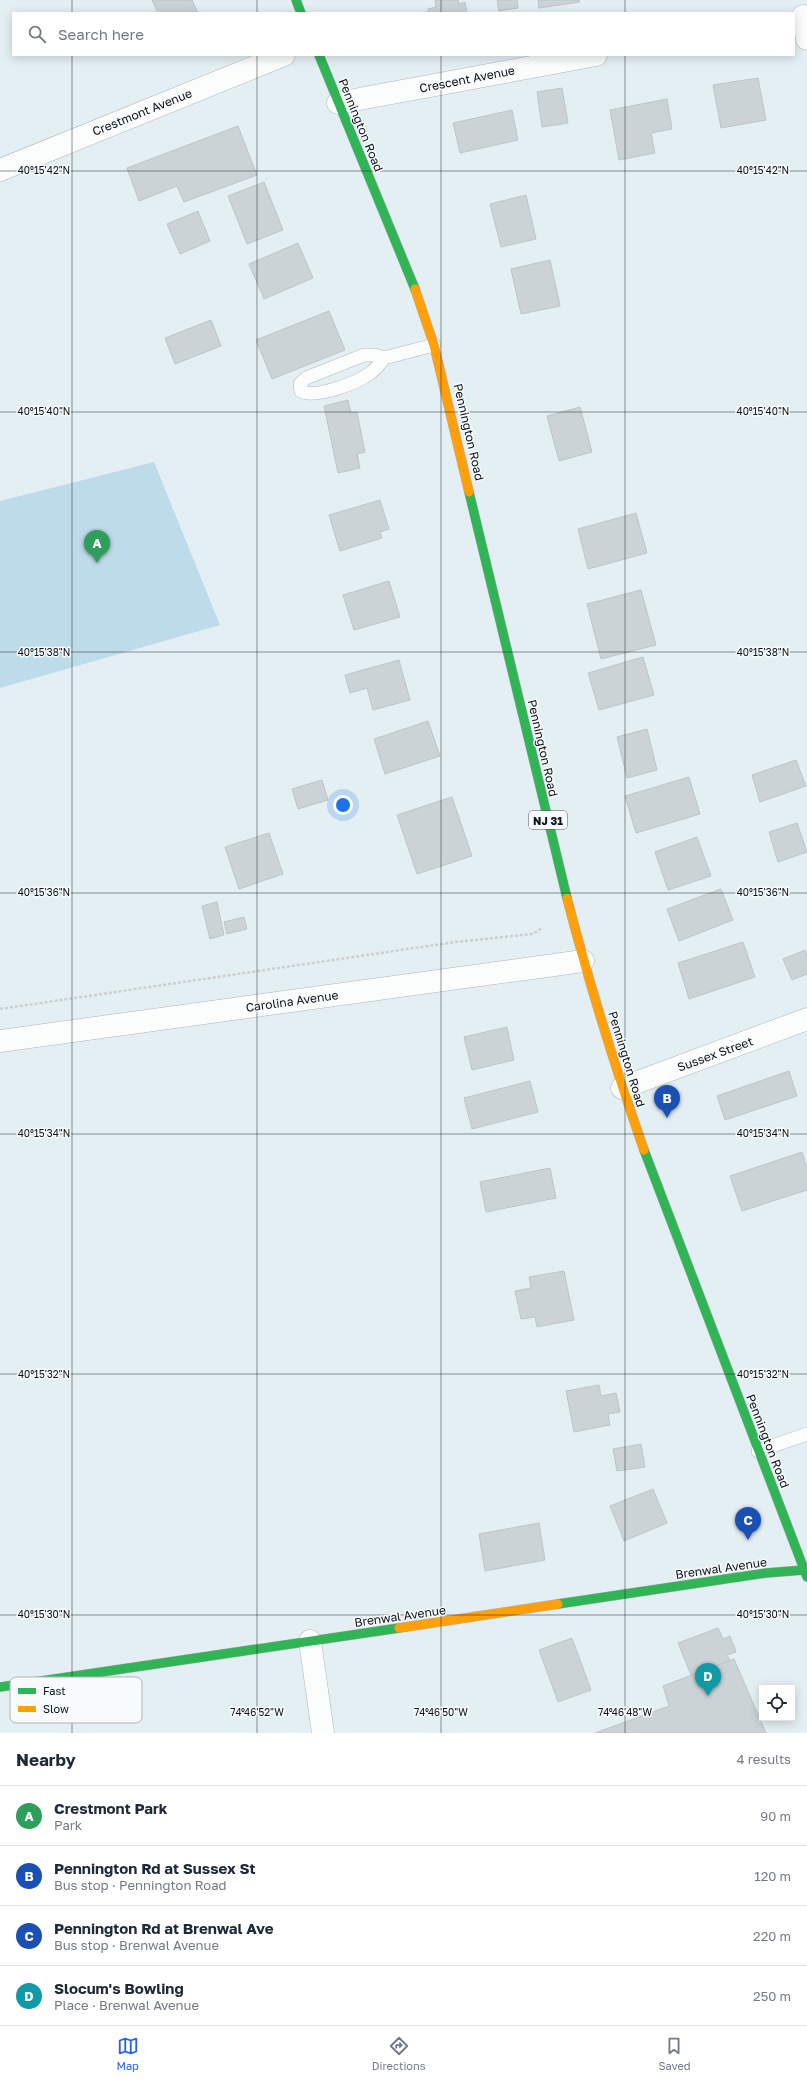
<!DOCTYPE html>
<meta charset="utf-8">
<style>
body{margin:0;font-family:"Golos Text",sans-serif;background:#f6f6f7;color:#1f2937}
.controls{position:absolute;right:12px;bottom:12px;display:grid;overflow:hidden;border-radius:0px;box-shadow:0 2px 10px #0003}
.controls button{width:36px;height:36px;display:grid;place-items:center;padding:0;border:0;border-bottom:1px solid #e0e1e3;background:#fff;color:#1f2937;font:20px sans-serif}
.you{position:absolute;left:343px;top:805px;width:14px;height:14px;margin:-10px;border:3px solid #fff;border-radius:50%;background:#1a73e8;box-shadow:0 0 0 6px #1a73e833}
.badge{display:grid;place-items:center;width:26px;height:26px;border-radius:50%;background:#2563eb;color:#fff;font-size:13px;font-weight:700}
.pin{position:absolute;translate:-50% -33px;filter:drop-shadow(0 1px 2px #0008)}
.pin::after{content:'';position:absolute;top:21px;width:14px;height:12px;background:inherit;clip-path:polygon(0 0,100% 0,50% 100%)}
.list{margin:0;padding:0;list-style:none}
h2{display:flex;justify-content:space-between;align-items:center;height:52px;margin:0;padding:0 16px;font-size:17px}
h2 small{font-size:13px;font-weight:400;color:#747a83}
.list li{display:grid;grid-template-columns:26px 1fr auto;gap:12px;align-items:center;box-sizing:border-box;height:60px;padding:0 16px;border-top:1px solid #e0e1e3}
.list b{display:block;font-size:15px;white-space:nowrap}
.list p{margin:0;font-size:13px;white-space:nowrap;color:#747a83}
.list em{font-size:13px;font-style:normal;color:#747a83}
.icon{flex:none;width:22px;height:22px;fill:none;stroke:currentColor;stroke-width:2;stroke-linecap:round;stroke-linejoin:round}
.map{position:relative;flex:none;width:807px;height:1733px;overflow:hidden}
.search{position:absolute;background:#fff;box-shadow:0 2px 10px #0003;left:12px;right:12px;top:12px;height:44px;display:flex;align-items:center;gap:10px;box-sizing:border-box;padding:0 14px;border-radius:0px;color:#747a83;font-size:15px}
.sheet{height:292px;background:#fff}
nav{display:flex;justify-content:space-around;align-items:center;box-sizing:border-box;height:56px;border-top:1px solid #e0e1e3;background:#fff;font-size:11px;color:#747a83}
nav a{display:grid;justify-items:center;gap:2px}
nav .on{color:#2563eb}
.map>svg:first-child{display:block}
.green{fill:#bedbe9}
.building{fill:#cbd3d7;stroke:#bcc5c9}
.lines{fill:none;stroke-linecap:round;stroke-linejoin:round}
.lane-casing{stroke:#aeb6ba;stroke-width:14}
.street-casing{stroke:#aeb6ba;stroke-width:23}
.fast-casing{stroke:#aeb6ba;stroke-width:10}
.slow-casing{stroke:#aeb6ba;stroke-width:10}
.path{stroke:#cccfd0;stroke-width:2.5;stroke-dasharray:3 2;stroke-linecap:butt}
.lane{stroke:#fbfdfd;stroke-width:13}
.street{stroke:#fbfdfd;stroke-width:22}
.fast{stroke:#30b455;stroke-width:9}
.slow{stroke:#ff9f0a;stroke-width:9}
.ticks{fill:none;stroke:#0c1215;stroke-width:1;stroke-opacity:0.45}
.labels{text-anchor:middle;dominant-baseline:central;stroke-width:3;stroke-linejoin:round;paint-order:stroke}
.shield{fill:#f7fbfd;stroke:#52585b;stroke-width:1}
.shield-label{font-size:11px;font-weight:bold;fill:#0c1215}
.street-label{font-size:12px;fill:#0c1215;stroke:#f7fbfd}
.key{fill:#f7fbfd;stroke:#b0b5b7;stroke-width:1}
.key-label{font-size:11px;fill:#0c1215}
.ticks-label{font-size:10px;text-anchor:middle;fill:#0c1215;stroke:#f7fbfd;stroke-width:3;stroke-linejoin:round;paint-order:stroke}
</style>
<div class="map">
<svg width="807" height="1733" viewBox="0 0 807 1733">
<rect width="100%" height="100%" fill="#e4eff4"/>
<!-- green -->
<path class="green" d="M154,462l66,163 -220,63v-187z"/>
<!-- building -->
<g class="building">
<path d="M152,0h40l6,13h-40z"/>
<path d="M435,0h23l1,4 6,-2 2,11h-39v-4l8,-2z"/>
<path d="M497,0h20l1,8 -19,3z"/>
<path d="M538,0h41l1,2 -41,6z"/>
<path d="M758,78l8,42 -45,8 -8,-43z"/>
<path d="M562,88l6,35 -26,4 -5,-35z"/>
<path d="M667,99l5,30 -21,4 4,20 -36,7 -9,-50z"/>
<path d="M512,110l6,30 -58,13 -7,-30z"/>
<path d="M238,126l19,49 -73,27 -7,-16 -38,15 -12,-33z"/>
<path d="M264,182l19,48 -36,14 -19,-48z"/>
<path d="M526,195l10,44 -35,8 -11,-43z"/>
<path d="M198,211l12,30 -30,13 -13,-30z"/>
<path d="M298,243l15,35 -49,21 -15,-35z"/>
<path d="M550,260l10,46 -39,8 -10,-45z"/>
<path d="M329,311l16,39 -73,29 -16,-39z"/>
<path d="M211,320l10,26 -46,18 -10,-26z"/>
<path d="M348,400l3,13 6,-1 8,40 -8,2 3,14 -22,5 -14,-67z"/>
<path d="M580,407l12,45 -33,9 -12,-45z"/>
<path d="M380,500l9,29 -9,3 2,6 -42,13 -11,-36z"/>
<path d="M636,513l11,40 -59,16 -10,-40z"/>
<path d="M389,581l11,36 -46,13 -11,-35z"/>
<path d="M641,590l15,55 -55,14 -14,-55z"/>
<path d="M643,657l11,38 -55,15 -11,-37z"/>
<path d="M399,660l11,40 -37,10 -6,-22 -17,5 -5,-18z"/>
<path d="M428,721l12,35 -55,18 -11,-35z"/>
<path d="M647,729l10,41 -30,8 -10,-41z"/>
<path d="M796,760l10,26 -46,16 -8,-27z"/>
<path d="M689,777l11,37 -64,19 -11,-37z"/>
<path d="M322,780l6,20 -30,9 -6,-20z"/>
<path d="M452,797l20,59 -55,18 -20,-59z"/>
<path d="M797,823l10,29 -29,10 -9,-30z"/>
<path d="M269,833l14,41 -44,15 -14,-42z"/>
<path d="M697,837l14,39 -43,14 -13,-38z"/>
<path d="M721,889l12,31 -54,21 -12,-32z"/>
<path d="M217,902l7,33 -14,4 -8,-33z"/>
<path d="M244,917l3,12 -20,5 -3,-12z"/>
<path d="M743,942l12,35 -66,22 -11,-36z"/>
<path d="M805,950l2,5v19l-15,6 -9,-21z"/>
<path d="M507,1027l7,33 -42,10 -8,-33z"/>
<path d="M789,1071l8,25 -72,24 -8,-24z"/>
<path d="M530,1081l8,31 -66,17 -8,-31z"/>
<path d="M802,1152l5,16v22l-65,21 -12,-35z"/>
<path d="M550,1168l6,30 -70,14 -6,-30z"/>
<path d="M564,1271l10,49 -37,7 -2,-10 -14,2 -6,-28 16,-3 -2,-11z"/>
<path d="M599,1385l2,11 15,-3 4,19 -12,2 2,11 -36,7 -8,-41z"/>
<path d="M641,1444l4,23 -28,4 -4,-22z"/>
<path d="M653,1489l14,34 -43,18 -14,-35z"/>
<path d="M539,1523l6,37 -60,11 -6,-37z"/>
<path d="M718,1628l5,11 7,-3 6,16 -9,3 3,6 -39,14 -13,-32z"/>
<path d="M572,1638l19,52 -33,12 -19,-52z"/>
<path d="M734,1659l32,74h-171l74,-27 -6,-20z"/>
</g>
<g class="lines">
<defs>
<g id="lane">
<path d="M384,358c-4,6 -9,12 -15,16 -13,9 -54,25 -68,17l-1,-7 6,-6 58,-23h10l10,3 50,-13"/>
<path d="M758,1451l49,-17"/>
</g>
<g id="street">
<path d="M803,16l4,23"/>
<path d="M338,103l258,-48"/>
<path d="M0,170l284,-115"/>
<path d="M0,1041l583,-80"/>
<path d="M622,1088l185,-69"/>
<path d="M310,1641l13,92"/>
</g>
<g id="fast">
<path d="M296,0l5,13"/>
<path d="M319,55l96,234"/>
<path d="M469,492l98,406"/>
<path d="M644,1150l163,427"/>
<path d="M558,1604l208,-31 38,-3"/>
<path d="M0,1687l399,-59"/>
</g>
<g id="slow">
<path d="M415,289l19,56 35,147"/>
<path d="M567,898c22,85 48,169 77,252"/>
<path d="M399,1628l159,-24"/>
</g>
</defs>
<!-- lane casing -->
<use href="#lane" class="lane-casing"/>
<!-- street casing -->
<use href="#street" class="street-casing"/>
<!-- fast casing -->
<use href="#fast" class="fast-casing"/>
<!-- slow casing -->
<use href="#slow" class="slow-casing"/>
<!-- path -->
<path class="path" d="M0,1009l455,-67 78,-8 9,-6"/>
<!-- lane -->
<use href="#lane" class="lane"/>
<!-- street -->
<use href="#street" class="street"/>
<!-- fast -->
<use href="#fast" class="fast"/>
<!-- slow -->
<use href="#slow" class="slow"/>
</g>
<!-- ticks -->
<path class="ticks" d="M72,0v13M257,0v13M441,0v13M625,0v13M72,55v1678M257,55v1678M441,55v1678M625,55v1678M0,171h807M0,412h807M0,652h807M0,893h807M0,1134h807M0,1374h807M0,1615h807"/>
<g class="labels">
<!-- shield labels -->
<rect class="shield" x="529" y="811" width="38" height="18" rx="3"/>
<g class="shield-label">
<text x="548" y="820">NJ 31</text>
</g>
<!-- street labels -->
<g class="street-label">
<text transform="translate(467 79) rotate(-11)">Crescent Avenue</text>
<text transform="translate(142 112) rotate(-22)">Crestmont Avenue</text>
<text transform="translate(361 125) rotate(68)">Pennington Road</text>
<text transform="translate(469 432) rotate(77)">Pennington Road</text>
<text transform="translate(543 748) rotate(77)">Pennington Road</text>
<text transform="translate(292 1001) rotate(-8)">Carolina Avenue</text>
<text transform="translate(715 1054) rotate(-20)">Sussex Street</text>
<text transform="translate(627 1059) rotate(73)">Pennington Road</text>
<text transform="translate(768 1441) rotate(69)">Pennington Road</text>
<text transform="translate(721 1568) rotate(-8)">Brenwal Avenue</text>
<text transform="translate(400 1616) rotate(-8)">Brenwal Avenue</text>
</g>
</g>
<!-- legend -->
<rect x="10" y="1677" width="132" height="46" rx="6" class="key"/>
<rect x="18" y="1688" width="18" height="6" fill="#30b455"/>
<rect x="18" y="1706" width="18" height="6" fill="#ff9f0a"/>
<g class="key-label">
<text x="43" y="1695">Fast</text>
<text x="43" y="1713">Slow</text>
</g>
<g class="ticks-label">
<text x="44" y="174">40°15'42"N</text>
<text x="763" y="174">40°15'42"N</text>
<text x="44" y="415">40°15'40"N</text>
<text x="763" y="415">40°15'40"N</text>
<text x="44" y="656">40°15'38"N</text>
<text x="763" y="656">40°15'38"N</text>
<text x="44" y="896">40°15'36"N</text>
<text x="763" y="896">40°15'36"N</text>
<text x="44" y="1137">40°15'34"N</text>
<text x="763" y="1137">40°15'34"N</text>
<text x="44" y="1378">40°15'32"N</text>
<text x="763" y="1378">40°15'32"N</text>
<text x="44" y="1618">40°15'30"N</text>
<text x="763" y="1618">40°15'30"N</text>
<text x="257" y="1716">74°46'52"W</text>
<text x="441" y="1716">74°46'50"W</text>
<text x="625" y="1716">74°46'48"W</text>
</g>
</svg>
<div class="controls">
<button><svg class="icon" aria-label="locate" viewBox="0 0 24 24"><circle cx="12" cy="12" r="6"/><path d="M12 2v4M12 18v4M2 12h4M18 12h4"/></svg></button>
</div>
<div class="you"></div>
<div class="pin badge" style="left:97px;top:563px;background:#2e9e5b">A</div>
<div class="pin badge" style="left:667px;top:1118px;background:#1a4fb4">B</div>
<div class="pin badge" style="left:748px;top:1540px;background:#1a4fb4">C</div>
<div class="pin badge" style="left:708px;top:1696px;background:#0f9aa8">D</div>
<div class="search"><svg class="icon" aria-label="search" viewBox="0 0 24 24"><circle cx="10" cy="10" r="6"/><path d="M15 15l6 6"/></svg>Search here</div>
</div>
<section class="sheet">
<h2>Nearby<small>4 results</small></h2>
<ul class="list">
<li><span class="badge" style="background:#2e9e5b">A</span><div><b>Crestmont Park</b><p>Park</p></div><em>90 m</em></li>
<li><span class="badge" style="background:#1a4fb4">B</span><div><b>Pennington Rd at Sussex St</b><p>Bus stop · Pennington Road</p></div><em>120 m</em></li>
<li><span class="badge" style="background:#1a4fb4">C</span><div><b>Pennington Rd at Brenwal Ave</b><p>Bus stop · Brenwal Avenue</p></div><em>220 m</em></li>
<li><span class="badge" style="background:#0f9aa8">D</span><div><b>Slocum's Bowling</b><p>Place · Brenwal Avenue</p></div><em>250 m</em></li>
</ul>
</section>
<nav>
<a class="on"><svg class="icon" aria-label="map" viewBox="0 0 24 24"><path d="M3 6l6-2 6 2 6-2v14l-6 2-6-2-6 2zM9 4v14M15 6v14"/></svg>Map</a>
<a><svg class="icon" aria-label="directions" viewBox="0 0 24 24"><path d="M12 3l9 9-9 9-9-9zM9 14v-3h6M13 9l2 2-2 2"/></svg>Directions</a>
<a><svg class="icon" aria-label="saved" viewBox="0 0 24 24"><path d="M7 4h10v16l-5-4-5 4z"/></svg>Saved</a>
</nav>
